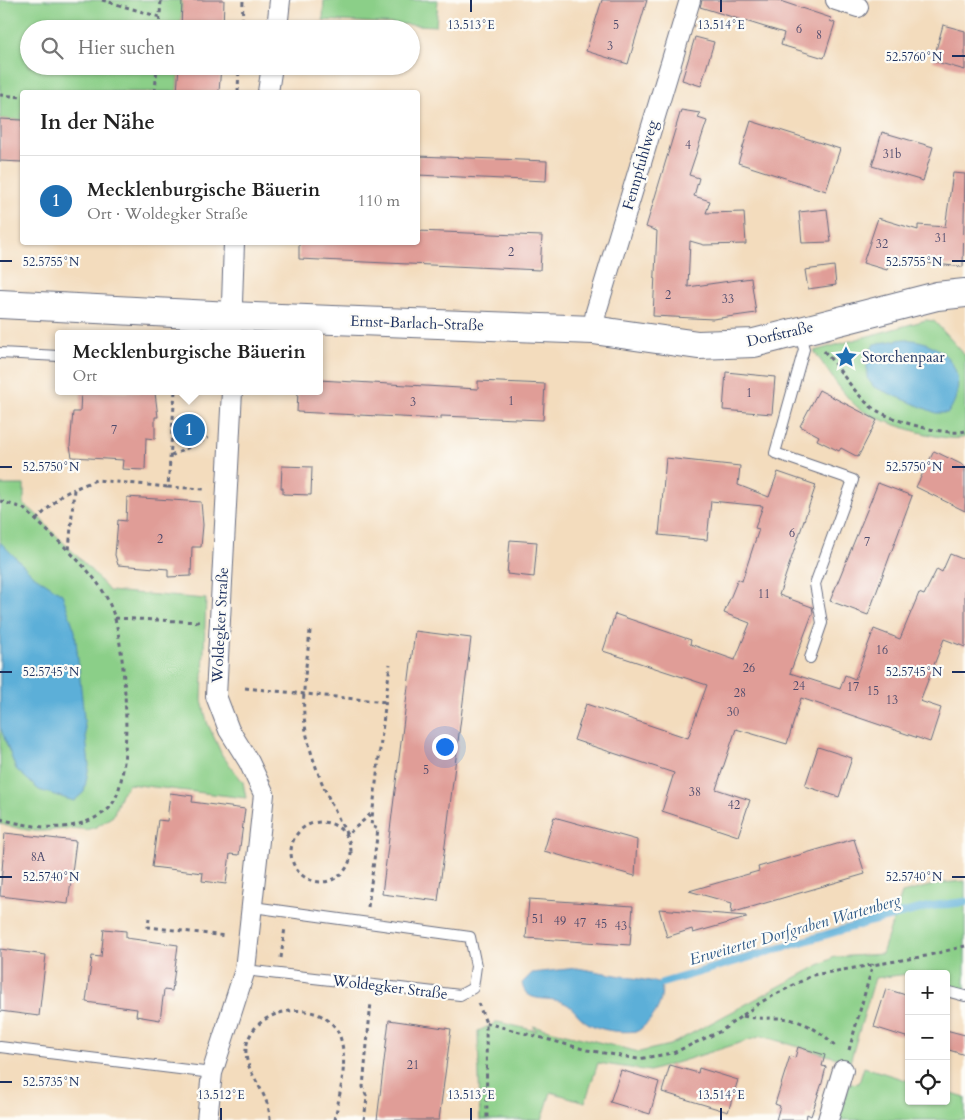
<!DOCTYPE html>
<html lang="de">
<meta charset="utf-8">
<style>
body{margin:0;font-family:Cardo,serif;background:#f6f6f6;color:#222}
.controls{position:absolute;right:15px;bottom:15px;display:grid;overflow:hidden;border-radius:5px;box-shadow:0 1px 4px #0004}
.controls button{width:45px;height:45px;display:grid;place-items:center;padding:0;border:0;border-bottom:1px solid #e0e0e0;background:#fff;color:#222;font:25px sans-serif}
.you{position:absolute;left:444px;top:746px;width:18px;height:18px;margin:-12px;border:4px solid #fff;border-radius:50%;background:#1a73e8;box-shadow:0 0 0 8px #1a73e833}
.badge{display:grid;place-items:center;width:32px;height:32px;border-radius:50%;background:#1f6fb2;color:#fff;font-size:16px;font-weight:700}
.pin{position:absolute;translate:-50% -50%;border:2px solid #fff;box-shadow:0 1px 5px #0006}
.popup{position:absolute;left:55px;top:330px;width:268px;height:65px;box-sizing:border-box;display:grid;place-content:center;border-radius:5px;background:#fff;filter:drop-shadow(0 1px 4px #0005);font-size:16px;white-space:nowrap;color:#767676}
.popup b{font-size:19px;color:#222}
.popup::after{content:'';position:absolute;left:50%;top:100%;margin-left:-10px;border:10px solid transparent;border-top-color:#fff}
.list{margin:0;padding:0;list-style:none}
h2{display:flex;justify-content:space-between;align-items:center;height:65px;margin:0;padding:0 20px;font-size:21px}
h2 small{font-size:16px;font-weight:400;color:#767676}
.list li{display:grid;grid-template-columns:32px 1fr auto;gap:15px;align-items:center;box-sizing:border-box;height:90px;padding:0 20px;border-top:1px solid #e0e0e0}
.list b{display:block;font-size:19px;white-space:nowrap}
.list p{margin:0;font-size:16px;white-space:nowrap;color:#767676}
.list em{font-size:16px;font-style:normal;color:#767676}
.icon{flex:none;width:28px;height:28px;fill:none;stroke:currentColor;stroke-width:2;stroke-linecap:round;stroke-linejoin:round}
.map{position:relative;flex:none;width:965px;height:1120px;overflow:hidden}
.search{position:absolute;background:#fff;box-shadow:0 1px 4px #0004;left:20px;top:20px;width:400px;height:55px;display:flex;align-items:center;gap:12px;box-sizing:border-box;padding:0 18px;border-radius:28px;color:#767676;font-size:19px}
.panel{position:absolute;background:#fff;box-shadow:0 1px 4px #0004;left:20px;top:90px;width:400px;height:155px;border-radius:5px}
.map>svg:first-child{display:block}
.green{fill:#8bcf88;stroke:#537f73}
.water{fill:#5cafd8;stroke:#3c6f9b}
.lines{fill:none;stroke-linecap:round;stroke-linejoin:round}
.stream{stroke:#5cafd8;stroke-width:8}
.building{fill:#e09d97}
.service-casing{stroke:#676c7f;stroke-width:12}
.minor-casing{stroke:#676c7f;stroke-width:22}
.secondary-casing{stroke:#676c7f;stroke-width:30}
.path{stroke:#676c7f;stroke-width:3;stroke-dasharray:4 4;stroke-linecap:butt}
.service{stroke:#fff;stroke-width:10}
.minor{stroke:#fff;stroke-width:20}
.secondary{stroke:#fff;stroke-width:28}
.ticks{fill:none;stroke:#1b2f5e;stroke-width:2}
.labels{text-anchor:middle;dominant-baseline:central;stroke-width:4.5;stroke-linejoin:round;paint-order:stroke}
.number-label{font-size:12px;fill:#4c4a6c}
.street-label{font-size:15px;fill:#1b2f5e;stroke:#fdfcf7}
.poi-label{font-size:15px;fill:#1b2f5e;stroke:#fdfcf7;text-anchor:start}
.water-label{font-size:16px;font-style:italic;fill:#325c89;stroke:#fdfcf7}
.ticks-label{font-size:12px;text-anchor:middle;fill:#1b2f5e;stroke:#fdfcf7;stroke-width:4.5;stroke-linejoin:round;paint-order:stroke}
</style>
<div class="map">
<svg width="965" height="1120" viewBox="0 0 965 1120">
<rect width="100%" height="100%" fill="#fdfcf7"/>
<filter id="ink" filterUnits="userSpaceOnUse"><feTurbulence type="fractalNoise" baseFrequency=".02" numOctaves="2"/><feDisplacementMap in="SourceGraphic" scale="10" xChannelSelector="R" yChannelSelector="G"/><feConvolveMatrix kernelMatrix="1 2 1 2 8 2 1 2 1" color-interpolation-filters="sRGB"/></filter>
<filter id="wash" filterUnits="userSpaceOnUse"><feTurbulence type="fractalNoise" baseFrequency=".0096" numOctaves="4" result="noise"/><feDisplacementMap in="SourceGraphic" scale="20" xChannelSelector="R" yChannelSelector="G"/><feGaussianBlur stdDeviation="1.12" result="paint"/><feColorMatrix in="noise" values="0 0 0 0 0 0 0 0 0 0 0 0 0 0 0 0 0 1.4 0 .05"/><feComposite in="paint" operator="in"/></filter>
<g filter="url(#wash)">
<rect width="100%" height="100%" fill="#f3dcbd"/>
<!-- green -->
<g class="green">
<path d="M0,0h182l-1,29h-152v37h150l-2,26h-155v28l-22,-1z"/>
<path d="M324,0h114l-2,26 -113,-6z"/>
<path d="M926,320l8,1 31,34v82c-16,8 -96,-18 -109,-31 -16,-15 -29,-37 -42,-55z"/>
<path d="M0,485h24v20c13,7 20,19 31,29 19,19 37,36 54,57l97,8 -4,101 5,22 15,33 21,27 3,16 -117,-14 -8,10 -8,22 -17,11 -10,3c-10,-4 -37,2 -51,1 -12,-1 -24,-5 -35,-7z"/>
<path d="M965,881v109l-19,-6v-10h-37l-34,4 -25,84 -88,-26 -112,35 -52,-8 -13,39 -34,-10 -9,28h-62l-2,-89 20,-9 39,9 -4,-5 106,26 31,-7 164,-88 48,-3 20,-61 40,-10z"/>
<path d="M864,1067l45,14v20h37v-9l19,6v22h-128l13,-36 9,-1z"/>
</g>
<!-- water -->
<g class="water">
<path d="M904,339c8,1 19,2 26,6 30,14 35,43 18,68h-12l-62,-26 -7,-9v-19l7,-15z"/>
<path d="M0,542l32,32 30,20 13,37 14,135 -5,26 -10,9 -35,-11 -23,-21 -16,-42z"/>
<path d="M577,968l84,15c4,20 -8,37 -23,48 -19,2 -44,0 -58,-14 -6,-6 -9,-12 -18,-15 -15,-6 -37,2 -40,-19l10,-10z"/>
</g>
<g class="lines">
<!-- stream -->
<path class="stream" d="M662,983l214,-63 56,-14 33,-4"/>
</g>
<g id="blocks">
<!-- building -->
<g class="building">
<path d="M182,0h42l-1,29h-42z"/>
<path d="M602,0h45l-19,64 -42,-13z"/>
<path d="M702,0h75l54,18 -1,3 5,2 -11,35 -43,-13 3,-12 -84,-26z"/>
<path d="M943,25l22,6v39l-32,-9z"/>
<path d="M695,37l19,5 -13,44 -19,-6z"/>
<path d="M179,66h42l-2,26h-42z"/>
<path d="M681,110l19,3 -2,5 9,3 -18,54 10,3 -5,18 16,5 -4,12 38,-1 2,32 -42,1 -14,-4 -2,46 63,-9 5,35 -43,6 -60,-3 4,-85 -11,-4z"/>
<path d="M0,119l22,1v42l-22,-1z"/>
<path d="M751,121l89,28 -14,42 -88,-28z"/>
<path d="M882,132l51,15 -10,34 -51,-15z"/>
<path d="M418,156l129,5 -1,20 -128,-6z"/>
<path d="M953,173l12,1 -2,93 -73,-8 -3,11 -24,-7 15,-45 40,12v-5l27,2z"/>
<path d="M827,209l4,33 -29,1 -3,-31z"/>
<path d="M418,231l124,5 -2,34 -241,-11v-17h119z"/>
<path d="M834,266l2,19 -28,4 -3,-19z"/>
<path d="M726,372l49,5 -3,37 -49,-4z"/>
<path d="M319,380l159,9v-8l67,3 -2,36 -102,-4v3l-144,-7 1,-21h21z"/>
<path d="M819,390l58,30 -19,37 -17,-9 -2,3 -22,-11 2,-4 -19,-10z"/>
<path d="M81,391l74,2 3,24h-3v22l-9,-1 -1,32 -23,-1 1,-9 -51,-3 -2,-11 3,-34h7z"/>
<path d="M934,451l31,15v45l-49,-24z"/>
<path d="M666,458l74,8 -2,19 31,12 9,-25 38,13 -37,110 33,12 1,5 -23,61 50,16 5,-14 10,4 19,-50 26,10 19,-46 5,2 13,-26 5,3 8,-18 15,6v87l-21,-8 -24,62 21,7 -11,34 -129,-44 -14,46 -51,-15 -20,60 34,11 -12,36 -76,-25 12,-38 -100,-33 12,-36 102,34 19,-53 -104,-34 12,-37 76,26 -1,4 45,16 15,-37 -26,-10 14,-34 4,2 17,-52 -4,-1 8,-22 -52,-5 -4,39 -48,-5z"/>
<path d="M282,466l30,1 -1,28 -28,-1v-6h-2z"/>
<path d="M878,483l34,13 -44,119 -38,-14z"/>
<path d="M127,497l74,5 2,23 -2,22h-9l-1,29 -23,1v-8l-50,-4 -3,-10 3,-35 8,1z"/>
<path d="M510,540l27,2 -3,35 -27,-3z"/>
<path d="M415,631l56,7 -33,263 -56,-7z"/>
<path d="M818,747l34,11 -13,39 -34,-11z"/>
<path d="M170,793l23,3 -1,6 53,7 -6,46 -9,-1 -4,30 -24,-3 1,-8 -51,-6 6,-47 9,1z"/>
<path d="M554,817l83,23 -2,36 -91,-25z"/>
<path d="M5,833l71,8 -8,63 -68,-8z"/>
<path d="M854,839l11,35 -134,39 1,-10 -43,-12 70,-20 -1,-4z"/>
<path d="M529,899l104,7 -3,39 -104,-7z"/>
<path d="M659,909l87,7v2l-53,15 -1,-4 -25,8z"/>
<path d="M104,929l22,2v7l52,7 -6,46 -8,-1 -4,30 -24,-4 1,-7 -51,-7 6,-46 9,1z"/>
<path d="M0,949l46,6 -7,61 -39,-5z"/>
<path d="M886,989l23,7v42l-35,-11z"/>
<path d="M389,1020l62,9 -12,91h-62z"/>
<path d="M946,1030l19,5v20l-19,-6z"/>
<path d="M798,1047l27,8 -3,11 4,1 -4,16 -11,33 -4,-2 -1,6h-30l4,-14 -5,-2 15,-48 5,2z"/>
<path d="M670,1065l28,8 1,-5 39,12 -10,32 -66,-20z"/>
<path d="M621,1070l38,12 -9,32 -40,-12z"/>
</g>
</g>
</g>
<g filter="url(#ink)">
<use href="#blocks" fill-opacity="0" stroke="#676c7f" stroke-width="1"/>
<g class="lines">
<defs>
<g id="service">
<path d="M799,332l5,17 -29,104 78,27 -38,104 7,39 -12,35"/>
<path d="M0,353l59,3"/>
<path d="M245,970l215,25 13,-7 3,-22 -6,-29 -217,-30"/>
<path d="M946,991l19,5"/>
<path d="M0,1047l212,26"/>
</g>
<g id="minor">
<path d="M836,0l22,7"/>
<path d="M277,29l3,-29"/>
<path d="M268,92l4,-26"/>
<path d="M593,330l3,-18 94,-312"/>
<path d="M231,334l3,-92"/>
<path d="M207,1120l5,-47 33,-103 19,-176 -15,-32 -20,-32 -13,-34 16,-305"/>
<path d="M828,1120l15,-50"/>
</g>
<path id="secondary" d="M0,304l231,12 362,14 105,15 56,-2 183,-47 28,-3"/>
</defs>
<!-- service casing -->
<use href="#service" class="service-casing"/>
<!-- minor casing -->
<use href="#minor" class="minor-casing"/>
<!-- secondary casing -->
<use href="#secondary" class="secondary-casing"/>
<!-- path -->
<g class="path">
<path d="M102,0l58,17"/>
<path d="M159,29l2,-29"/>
<path d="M242,29l1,-29"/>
<path d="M155,92l2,-26"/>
<path d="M238,92l1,-26"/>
<path d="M0,95l22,2"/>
<path d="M824,351c15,17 28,39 45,54 15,14 77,32 96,26"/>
<path d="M175,391l-7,96 36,2"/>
<path d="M171,456l37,-18"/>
<path d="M0,501l23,7 46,43"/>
<path d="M36,520l26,-25 12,-6"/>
<path d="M115,618l84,4"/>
<path d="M310,631c-3,32 -10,68 -4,100 7,37 24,71 41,104l26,-23"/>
<path d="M245,688l141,14"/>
<path d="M0,819c36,9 73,16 106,-8 31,-23 19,-157 9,-192 -9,-31 -25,-46 -46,-68l5,-62 22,-9 72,7"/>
<circle cx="321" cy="852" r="30"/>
<path d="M368,907l10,-78 -7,-3 19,-162"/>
<path d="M149,918l-1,9 78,9"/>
<path d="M281,958l4,-31"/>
<path d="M478,1003l8,20 1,97"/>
<path d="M743,1016c13,3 23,2 35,2 22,0 45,14 59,30"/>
<path d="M486,1023l101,27 51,9 35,-6 48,-22 40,-29 52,-27 113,-19 39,-10"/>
<path d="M849,1050l24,-86"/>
<path d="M270,1120c0,-28 -26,-47 -24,-71 5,-46 84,-53 95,-9 7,26 -2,54 -6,80"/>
<path d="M364,1120l3,-22 -4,-11 8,-85"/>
</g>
<!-- service -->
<use href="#service" class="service"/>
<!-- minor -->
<use href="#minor" class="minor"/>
<!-- secondary -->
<use href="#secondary" class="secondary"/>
</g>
</g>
<!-- ticks -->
<path class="ticks" d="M471,0v12M721,0v12M952,56h13M0,261h12M952,261h13M0,467h12M952,467h13M0,672h12M952,672h13M0,877h12M952,877h13M0,1082h12M221,1108v12M471,1108v12M721,1108v12"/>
<!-- icons -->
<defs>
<symbol id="sight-bare" viewBox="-9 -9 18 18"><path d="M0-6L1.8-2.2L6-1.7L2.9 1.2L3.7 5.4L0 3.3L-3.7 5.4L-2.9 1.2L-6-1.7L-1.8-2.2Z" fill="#1f6fb2" stroke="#fdfcf7" stroke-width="2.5" paint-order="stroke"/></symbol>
</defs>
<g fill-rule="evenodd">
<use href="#sight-bare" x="830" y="341" width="32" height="32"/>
</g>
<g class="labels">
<!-- number labels -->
<g class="number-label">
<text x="616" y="25">5</text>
<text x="799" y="29">6</text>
<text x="819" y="35">8</text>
<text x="610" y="46">3</text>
<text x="688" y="145">4</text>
<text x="892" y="154">31b</text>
<text x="941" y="238">31</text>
<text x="882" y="244">32</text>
<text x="511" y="252">2</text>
<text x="668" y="295">2</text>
<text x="728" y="299">33</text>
<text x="749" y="393">1</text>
<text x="511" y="401">1</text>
<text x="413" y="402">3</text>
<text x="114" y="430">7</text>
<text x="792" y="533">6</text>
<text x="160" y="539">2</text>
<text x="867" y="542">7</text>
<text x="764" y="594">11</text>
<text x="882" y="650">16</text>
<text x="749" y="668">26</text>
<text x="799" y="686">24</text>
<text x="853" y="687">17</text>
<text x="873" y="691">15</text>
<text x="740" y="693">28</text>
<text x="892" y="700">13</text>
<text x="733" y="712">30</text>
<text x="426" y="770">5</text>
<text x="695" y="792">38</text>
<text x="734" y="805">42</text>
<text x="38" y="857">8A</text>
<text x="538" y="919">51</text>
<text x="560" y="921">49</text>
<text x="580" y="923">47</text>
<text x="601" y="924">45</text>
<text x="621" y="926">43</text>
<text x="413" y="1065">21</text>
</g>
<!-- street labels -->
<g class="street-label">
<text transform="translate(640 165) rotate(-74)">Fennpfuhlweg</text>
<text transform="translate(417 323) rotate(2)">Ernst-Barlach-Straße</text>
<text transform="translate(780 334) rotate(-13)">Dorfstraße</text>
<text transform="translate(220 625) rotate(-87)">Woldegker Straße</text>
<text transform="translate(390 987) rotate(7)">Woldegker Straße</text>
</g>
<!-- poi labels -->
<g class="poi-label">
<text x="862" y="357">Storchenpaar</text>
</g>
<!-- water labels -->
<g class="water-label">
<text transform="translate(795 930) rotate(-16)">Erweiterter Dorfgraben Wartenberg</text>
</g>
</g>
<g class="ticks-label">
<text x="471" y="29">13.513°E</text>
<text x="721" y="29">13.514°E</text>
<text x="914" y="61">52.5760°N</text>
<text x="51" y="266">52.5755°N</text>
<text x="914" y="266">52.5755°N</text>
<text x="51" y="471">52.5750°N</text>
<text x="914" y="471">52.5750°N</text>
<text x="51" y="676">52.5745°N</text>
<text x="914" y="676">52.5745°N</text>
<text x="51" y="881">52.5740°N</text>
<text x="914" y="881">52.5740°N</text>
<text x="51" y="1086">52.5735°N</text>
<text x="221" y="1099">13.512°E</text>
<text x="471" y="1099">13.513°E</text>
<text x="721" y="1099">13.514°E</text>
</g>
</svg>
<div class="controls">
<button>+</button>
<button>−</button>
<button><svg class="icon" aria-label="locate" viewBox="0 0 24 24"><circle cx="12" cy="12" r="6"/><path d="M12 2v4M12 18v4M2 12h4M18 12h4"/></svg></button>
</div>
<div class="you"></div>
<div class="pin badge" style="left:189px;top:430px">1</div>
<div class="popup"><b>Mecklenburgische Bäuerin</b>Ort</div>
<div class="search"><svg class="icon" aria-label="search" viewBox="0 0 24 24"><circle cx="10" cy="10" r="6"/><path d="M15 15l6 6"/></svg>Hier suchen</div>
<section class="panel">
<h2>In der Nähe<small></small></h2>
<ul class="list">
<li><span class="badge">1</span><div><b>Mecklenburgische Bäuerin</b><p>Ort · Woldegker Straße</p></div><em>110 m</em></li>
</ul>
</section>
</div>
